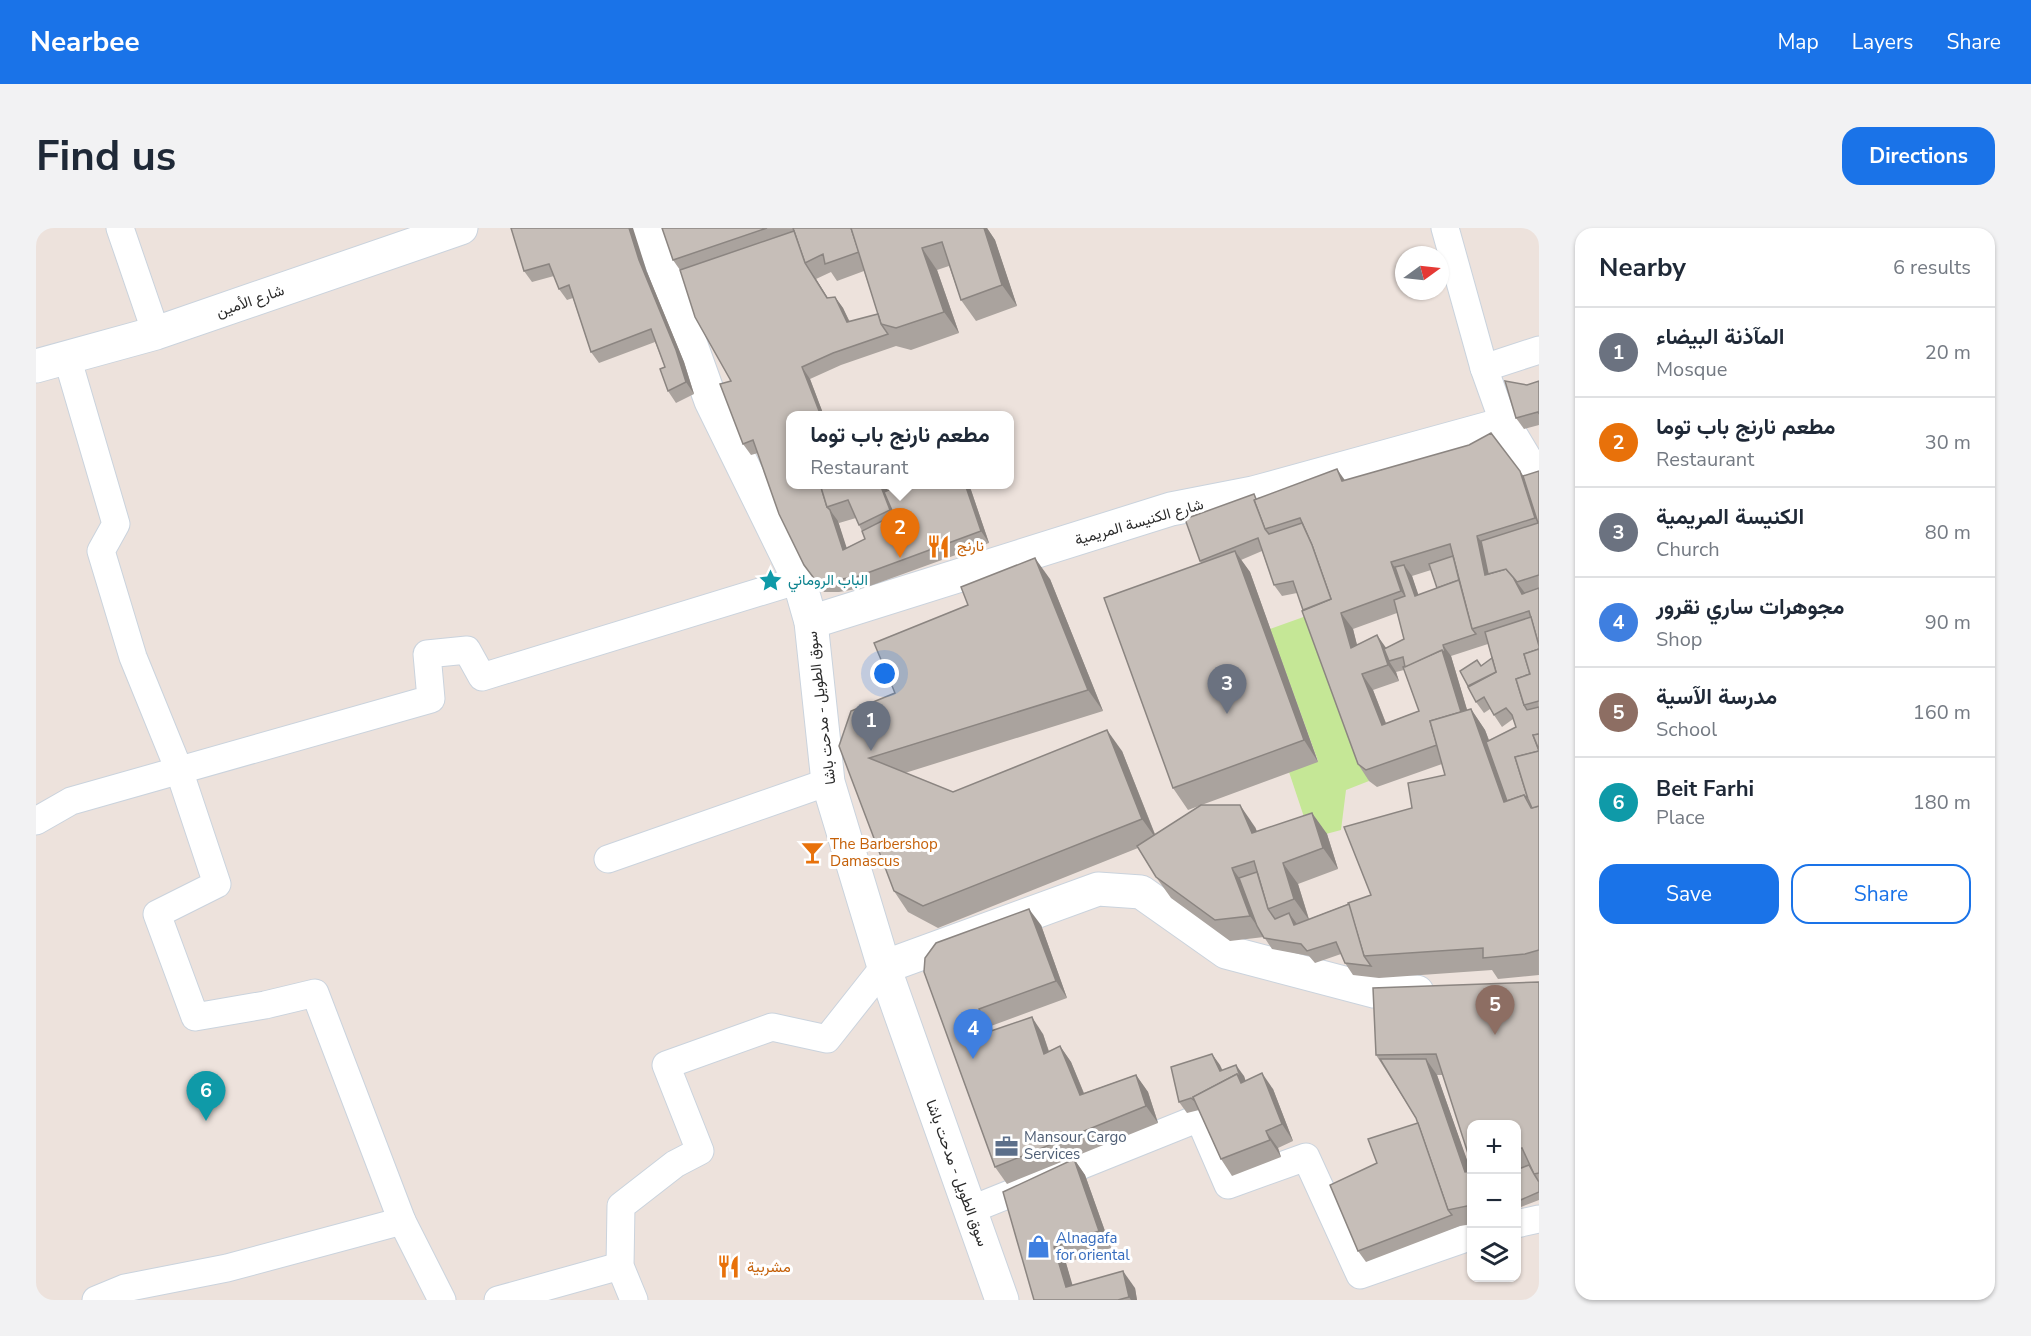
<!DOCTYPE html>
<meta charset="utf-8">
<style>
body{margin:0;font-family:"Nunito Sans",Vazirmatn,sans-serif;background:#f2f2f3;color:#1f2937}
.controls{position:absolute;right:18px;bottom:18px;display:grid;overflow:hidden;border-radius:12px;box-shadow:0 2px 4px #0004}
.controls button{width:54px;height:54px;display:grid;place-items:center;padding:0;border:0;border-bottom:2px solid #e0e1e3;background:#fff;color:#1f2937;font:30px sans-serif}
.compass{position:absolute;left:1359px;top:18px;width:54px;height:54px;border-radius:50%;background:#fff;box-shadow:0 2px 4px #0004;rotate:75deg}
.you{position:absolute;left:849px;top:446px;width:21px;height:21px;margin:-15px;border:4px solid #fff;border-radius:50%;background:#1a73e8;box-shadow:0 0 0 9px #1a73e833}
.badge{display:grid;place-items:center;width:39px;height:39px;border-radius:50%;background:#1a73e8;color:#fff;font-size:20px;font-weight:700}
.pin{position:absolute;translate:-50% -50px;filter:drop-shadow(0 2px 3px #0008)}
.pin::after{content:'';position:absolute;top:32px;width:21px;height:18px;background:inherit;clip-path:polygon(0 0,100% 0,50% 100%)}
.popup{position:absolute;left:750px;top:183px;width:228px;height:78px;box-sizing:border-box;display:grid;place-content:center;border-radius:12px;background:#fff;filter:drop-shadow(0 2px 4px #0005);font-size:20px;white-space:nowrap;color:#747a83}
.popup b{font-size:22px;color:#1f2937}
.popup::after{content:'';position:absolute;left:50%;top:100%;margin-left:-12px;border:12px solid transparent;border-top-color:#fff}
.list{margin:0;padding:0;list-style:none}
h2{display:flex;justify-content:space-between;align-items:center;height:78px;margin:0;padding:0 24px;font-size:26px}
h2 small{font-size:20px;font-weight:400;color:#747a83}
.list li{display:grid;grid-template-columns:39px 1fr auto;gap:18px;align-items:center;box-sizing:border-box;height:90px;padding:0 24px;border-top:2px solid #e0e1e3}
.list b{display:block;font-size:22px;white-space:nowrap}
.list p{margin:0;font-size:20px;white-space:nowrap;color:#747a83}
.list em{font-size:20px;font-style:normal;color:#747a83}
.actions{display:flex;gap:12px;padding:18px 24px}
.actions a{flex:1;padding:14px 0;border:2px solid #1a73e8;border-radius:18px;text-align:center;font-size:21px;color:#1a73e8}
.actions .main{background:#1a73e8;color:#fff}
.icon{flex:none;width:33px;height:33px;fill:none;stroke:currentColor;stroke-width:2;stroke-linecap:round;stroke-linejoin:round}
.map{position:relative;flex:none;width:1503px;height:1072px;overflow:hidden;border-radius:18px}
header{display:flex;align-items:center;gap:36px;box-sizing:border-box;height:84px;padding:0 30px;background:#1a73e8;color:#fff}
header strong{font-size:28px}
nav{display:flex;gap:33px;margin-inline-start:auto;font-size:21px}
.intro{display:flex;align-items:center;justify-content:space-between;box-sizing:border-box;height:144px;padding:0 36px}
h1{margin:0;font-size:42px}
.button{padding:15px 27px;border-radius:18px;background:#1a73e8;color:#fff;font-size:21px;font-weight:700}
main{display:flex;gap:36px;padding:0 36px}
aside{flex:1;background:#fff;border-radius:18px;box-shadow:0 2px 4px #0004}
.map>svg:first-child{display:block}
.green{fill:#c5e796}
.lines{fill:none;stroke-linecap:round;stroke-linejoin:round}
.pedestrian-casing{stroke:#cad3dd;stroke-width:29}
.minor-casing{stroke:#cad3dd;stroke-width:35}
.tertiary-casing{stroke:#cad3dd;stroke-width:35}
.pedestrian{stroke:#fff;stroke-width:27}
.minor{stroke:#fff;stroke-width:33}
.tertiary{stroke:#fff;stroke-width:33}
.wall{fill:#aaa39e;fill-rule:evenodd}
.shaded-wall{fill:#8b8581}
.building{fill:#c6beb8;stroke:#8b8581;stroke-width:1.5}
.labels{text-anchor:middle;dominant-baseline:central;stroke-width:6;stroke-linejoin:round;paint-order:stroke}
.street-label{font-size:15px;fill:#2b2b2b;stroke:#fff}
.food-label{font-size:15px;fill:#c56008;stroke:#fff;text-anchor:start}
.culture-label{font-size:15px;fill:#0d838f;stroke:#fff;text-anchor:start}
.service-label{font-size:15px;fill:#4e5e75;stroke:#fff;text-anchor:start}
.shop-label{font-size:15px;fill:#366cbe;stroke:#fff;text-anchor:start}
</style>
<header>
<strong>Nearbee</strong>
<nav><a>Map</a><a>Layers</a><a>Share</a></nav>
</header>
<div class="intro"><h1>Find us</h1><a class="button">Directions</a></div>
<main>
<div class="map">
<svg width="1503" height="1072" viewBox="0 0 1503 1072">
<rect width="100%" height="100%" fill="#ede2dc"/>
<!-- green -->
<path class="green" d="M1273,387l60,166 -23,9 -5,40 -30,8 -22,-66 29,-11 -48,-132z"/>
<g class="lines">
<defs>
<g id="pedestrian">
<path d="M84,0l36,105"/>
<path d="M1409,0l39,140 20,56"/>
<path d="M31,129l49,167 -15,27 32,106 46,113 38,114 -60,30 38,103 70,-12 50,-12 87,228 40,79"/>
<path d="M1448,140l55,-18"/>
<path d="M0,593l35,-20 360,-102 -4,-45 40,-4 15,27 317,-97"/>
<path d="M572,631l220,-77"/>
<path d="M934,982l229,-92 29,67 78,-28 54,118 112,-39"/>
<path d="M1480,996l23,-5"/>
<path d="M60,1072l29,-12 102,-20 175,-47"/>
<path d="M462,1072l122,-34"/>
<path d="M598,1072l-14,-34 1,-60 54,-42 25,-13 -34,-86 106,-38 55,12 57,-72"/>
</g>
<g id="minor">
<path d="M0,138l120,-33 305,-105"/>
<path d="M775,394l360,-113 82,-16 251,-69 27,45 8,-2"/>
<path d="M848,739l214,-78 43,3 85,60 148,39 43,1"/>
</g>
<path id="tertiary" d="M613,0l62,173 88,179 12,42 17,160 56,185 118,333"/>
</defs>
<!-- pedestrian casing -->
<use href="#pedestrian" class="pedestrian-casing"/>
<!-- minor casing -->
<use href="#minor" class="minor-casing"/>
<!-- tertiary casing -->
<use href="#tertiary" class="tertiary-casing"/>
<!-- pedestrian -->
<use href="#pedestrian" class="pedestrian"/>
<!-- minor -->
<use href="#minor" class="minor"/>
<!-- tertiary -->
<use href="#tertiary" class="tertiary"/>
</g>
<!-- wall -->
<g class="wall">
<path d="M475,0l136,44 37,90 10,32 -18,9 -8,-12 -3,-24 -10,-25 -56,21 -8,-11 -18,-54 -6,2 -8,-11 -5,-13 -22,6 -8,-11z"/>
<path d="M626,0h325l8,12 22,66 -41,15 -15,-21 -12,-34 -12,4 22,63 -48,17 -15,-4 -55,19 -31,14 14,37h-34v68h95l2,7 16,-7h64l4,6 18,53 -122,44 -28,5h-15l-20,-27 -46,-112 -7,2 -8,-11 -12,-63 -51,-111 -7,-10zM828,43l14,43 -28,8 -7,-14 -8,-11 -7,1 -12,-19 15,-7 6,9zM820,290l3,7 3,6 3,8 -19,9 -8,-27 1,2z"/>
<path d="M1503,153v44l-15,4 -8,-11 11,-33z"/>
<path d="M1503,243v504l-41,4 -6,-9 -113,8 -26,-3 -8,-12 -4,-9 -26,9 -6,-7 -37,-7 -8,-12 -34,4 -59,-43 -15,-21 -18,-29 -200,80 -30,-16 -14,-21 -43,-180 44,-18 155,-114 53,132 -198,62 48,19 169,-41 33,83 100,-7 2,5 55,-19 15,21 11,35 -40,15 11,35 62,-24 41,-87 33,-33 -3,-11 -65,23 -8,-6 -11,-17 -61,-171 -15,3 -8,-11 -12,-34 -21,9 9,12 68,190 -130,48 -15,-22 28,-225 -1,-2 57,-63 88,-18 178,-4zM1395,342l6,18 -19,7 -6,-19zM1361,385l7,26 -18,9 -29,-3 -4,-16zM1452,416l4,14 -11,8 -5,36 8,11 6,-4 12,18 11,-8 3,8 -27,13 -4,-10 -14,-21 -4,1 -16,-54zM1368,442l15,41 -33,12 -13,-33 26,-9 -3,-9z"/>
<path d="M1005,697l26,73 -76,28 1,4 51,4 6,17 11,-5 11,16 13,31 52,-18 12,17 10,31 -151,61 -12,-17 -71,-195z"/>
<path d="M1503,754v218l-23,9v-84l-73,-50h-6l34,97 1,-1v53l-12,2 -94,36 -8,-11 19,-88 41,-40 -2,-5 -40,-63z"/>
<path d="M1176,826l10,16 22,6 1,5 28,8 20,52 -15,7 3,9 -49,19 -11,-17 -22,-49 -12,3 -8,-11z"/>
<path d="M1038,931l11,16 26,73 -45,15 6,22 63,3 2,12h-103z"/>
</g>
<!-- shaded-wall -->
<g class="shaded-wall">
<path d="M593,0h4l14,44 37,90 10,32 -8,-12 -47,-122z"/>
<path d="M948,0h3l8,12 22,66 -15,-21z"/>
<path d="M886,20l15,22 22,63 -15,-21z"/>
<path d="M772,40l8,11 19,31 -8,-12z"/>
<path d="M799,69l8,11 12,26 -8,-12z"/>
<path d="M766,139l8,12 14,37h-3z"/>
<path d="M1301,241l12,17 -7,-5z"/>
<path d="M1484,243l11,16 8,37 -4,-6z"/>
<path d="M844,256h5l17,42 -12,-16z"/>
<path d="M929,256h2l4,6 18,53 -8,-12z"/>
<path d="M794,282l8,11 13,40 -8,-11z"/>
<path d="M1441,308l12,16 5,27 -9,-4z"/>
<path d="M1199,323l15,21 68,190 -14,-22z"/>
<path d="M999,330l15,21 53,132 -15,-21z"/>
<path d="M1355,334l12,17 10,28 -12,-16z"/>
<path d="M1368,337l8,11 11,32 -8,-12z"/>
<path d="M1477,349l12,16 -3,1z"/>
<path d="M1305,385l12,16 9,36 -11,-17z"/>
<path d="M1341,407l12,17v9l7,11 3,9 -11,-16z"/>
<path d="M1407,417l8,11 23,77 -12,-16 -20,-67z"/>
<path d="M1326,446l11,16 20,52 -11,-17z"/>
<path d="M1435,481l14,21 30,81 -11,-9z"/>
<path d="M1071,502l15,21 35,89 -15,-21z"/>
<path d="M1204,577l15,22 12,28 -15,-22z"/>
<path d="M1276,585l15,21 11,35 -15,-21z"/>
<path d="M1247,635l15,21 11,36 -15,-21z"/>
<path d="M1196,640l15,21 18,48 -15,-21z"/>
<path d="M993,681l12,16 26,73 -11,-17z"/>
<path d="M1253,685l8,11 -3,1z"/>
<path d="M943,781l12,17 8,22 -11,-16z"/>
<path d="M996,789l11,17 12,37 -11,-17z"/>
<path d="M1024,818l11,16 20,49 -11,-16z"/>
<path d="M1176,826l8,11 8,17 -8,-11z"/>
<path d="M1390,831l11,16 35,99 -7,-2z"/>
<path d="M1200,837l8,11 8,23 -11,-16 -4,-9z"/>
<path d="M1226,845l11,16 20,52 -11,-17z"/>
<path d="M1100,847l12,17 10,31 -12,-17z"/>
<path d="M1230,903l12,17 3,9 -11,-17z"/>
<path d="M1038,931l11,16 26,73 -12,-17z"/>
<path d="M1018,1019l12,16 11,37 -11,-13z"/>
<path d="M1087,1043l12,17 2,12h-6l-2,-3z"/>
</g>
<!-- building -->
<g class="building">
<path d="M475,0h118l10,32 37,90 10,32 -18,9 -8,-22 5,-2 -14,-38 -60,23 -22,-67 -10,4 -10,-25 -25,7z"/>
<path d="M626,0h105l-94,32z"/>
<path d="M757,0h58l8,24 -34,12 -2,-10 -18,9z"/>
<path d="M815,0h133l18,57 -41,15 -19,-58 -20,6 22,64 -48,16 -15,-4z"/>
<path d="M758,3l11,32 22,35 8,-1 12,25 31,-8 3,10 7,10 -55,19 -31,14 19,49h-31v68h30l7,23 3,3 13,40 22,-11 -3,-8 32,-16 -10,-23 19,-8h62l16,47 -122,45 -28,5h-15l-12,-16 -25,-51 -26,-74 -10,4 -23,-60 11,-3 -36,-64 -15,-47z"/>
<path d="M1469,153l22,4 12,-4v33l-1,-2 -22,6z"/>
<path d="M1455,205l29,38 15,47 -58,18 8,39 21,-6 7,8 9,17 17,-6v58l-10,-35 -57,18 -22,-85 -59,18 10,29 -60,22 10,35 26,-13 4,9 7,21 -26,9 20,51 37,-14 -16,-44 39,-17 19,62 -31,9 7,24 -71,25 -8,-6 -56,-153 29,-12 -19,-54 -12,-27 -35,11 -11,-29 83,-31 5,12 127,-36z"/>
<path d="M1503,243v104l-22,7 -4,-5 -7,-8 -18,5 -7,-33 57,-18 -15,-47z"/>
<path d="M784,256h60l10,26 -31,15 -11,-25 -21,7z"/>
<path d="M1218,266l2,5 -2,1 11,29 4,5 33,-11 10,22 19,54 -28,11 -10,-29 -19,4 -16,-47 -58,23 -15,-42z"/>
<path d="M1199,323l69,189 -131,48 -69,-190z"/>
<path d="M1417,328l6,24 -22,8 -8,-24z"/>
<path d="M999,330l53,132 -219,68 84,34 154,-62 35,89 -219,87 -29,-15 -55,-145 12,-35 44,-18 -21,-50 94,-38 -7,-18z"/>
<path d="M1368,337l11,31 44,-16 13,49 4,5 -33,11 3,10 -4,-5 -37,17 -2,-10 -14,4 -5,-12 20,-10 -10,-39 11,-4 -10,-29z"/>
<path d="M1495,389l8,29v3l-15,5 6,20 -14,5 8,26 3,5 12,-3v27l-6,1 6,16 -24,6 13,42 -4,-4 -17,6 -21,-59 30,-15 -4,-12 -6,-7 -12,7 -10,-18 -8,5 -8,-15 28,-15 -11,-40z"/>
<path d="M1503,421v52l-15,4 -8,-26 14,-5 -6,-20z"/>
<path d="M1456,430l4,14 -28,14 -8,-15 17,-11 4,6z"/>
<path d="M1435,481l33,93 20,-7 7,13 8,-2v144l-14,4 -42,4v-10l-119,8 -16,-53 23,-8 -27,-68 68,-19 -4,-25 37,-8 -15,-54z"/>
<path d="M1503,506v16l-6,-15z"/>
<path d="M1503,523v55l-7,2 -4,-9 -13,-42z"/>
<path d="M1165,577h39l12,28 60,-20 11,35 -40,15 11,36 -26,10 -14,-48 -22,7 18,48 -35,4 -59,-43 -19,-31z"/>
<path d="M1221,644l11,37 7,10 14,-6 5,12 55,-21 15,52 7,10 -26,-3 -9,-21 -29,9 -6,-7 -37,-6 -7,-12 -18,-48z"/>
<path d="M993,681l27,72 -77,28 9,23 44,-15 12,37 16,-8 20,49 56,-20 10,31 -151,61 -71,-195 1,-14 11,-15z"/>
<path d="M1503,754v191l-5,1 -12,-26 -6,2v-25h-44v41l-36,-112 -60,1 -3,-67z"/>
<path d="M1176,826l8,17 16,-6 5,14 -4,-5 -44,23 2,4 -4,-3 -12,4 -8,-35z"/>
<path d="M1344,831h46l39,113 7,-1v34l-24,5 -32,-92z"/>
<path d="M1226,845l20,51 -16,7 4,9 -49,19 -28,-62 44,-23 4,9z"/>
<path d="M1382,895l30,87 4,5 -94,36 -28,-66 47,-22 -9,-24z"/>
<path d="M1038,931l25,72 -45,16 12,40 57,-16 6,26 -11,3h-84l-31,-108z"/>
<path d="M1493,937l5,9 5,8v10l-23,10v-32z"/>
</g>
<!-- icons -->
<defs>
<symbol id="restaurant-bare" viewBox="-9 -9 18 18"><path d="M-5-6h1v4h1v-4h1v4h1v-4h1v5L-1.5 .5V6h-2V.5L-5-1ZM5-6V6H3V1.5H1.5Q1.5-4 5-6Z" fill="#e8710a" stroke="#fff" stroke-width="2.5" paint-order="stroke"/></symbol>
<symbol id="sight-bare" viewBox="-9 -9 18 18"><path d="M0-6L1.8-2.2L6-1.7L2.9 1.2L3.7 5.4L0 3.3L-3.7 5.4L-2.9 1.2L-6-1.7L-1.8-2.2Z" fill="#0f9aa8" stroke="#fff" stroke-width="2.5" paint-order="stroke"/></symbol>
<symbol id="bar-bare" viewBox="-9 -9 18 18"><path d="M-6-5H6L.8 .8V4.5H3.5V6h-7V4.5H-.8V.8Z" fill="#e8710a" stroke="#fff" stroke-width="2.5" paint-order="stroke"/></symbol>
<symbol id="office-bare" viewBox="-9 -9 18 18"><path d="M-6-3h4V-5.5h4V-3h4V5H-6ZM-1-4.5V-3h2v-1.5ZM-6 0V1H6V0Z" fill="#5c6f8a" stroke="#fff" stroke-width="2.5" paint-order="stroke"/></symbol>
<symbol id="shop-bare" viewBox="-9 -9 18 18"><path d="M-5-2.5h2.3a2.7 3.5 0 0 1 5.4 0H5L5.5 6h-11ZM-1.5-2.5h3a1.5 2.3 0 0 0-3 0Z" fill="#3f7fe0" stroke="#fff" stroke-width="2.5" paint-order="stroke"/></symbol>
</defs>
<g fill-rule="evenodd">
<use href="#restaurant-bare" x="886" y="302" width="33" height="33"/>
<use href="#sight-bare" x="718" y="336" width="33" height="33"/>
<use href="#bar-bare" x="760" y="608" width="33" height="33"/>
<use href="#office-bare" x="954" y="902" width="33" height="33"/>
<use href="#shop-bare" x="986" y="1002" width="33" height="33"/>
<use href="#restaurant-bare" x="676" y="1022" width="33" height="33"/>
</g>
<g class="labels">
<!-- street labels -->
<g class="street-label">
<text transform="translate(214 73) rotate(-19)">شارع الأمين</text>
<text transform="translate(1103 294) rotate(-16)">شارع الكنيسة المريمية</text>
<text transform="translate(785 480) rotate(-97)">سوق الطويل - مدحت باشا</text>
<text transform="translate(921 945) rotate(70)">سوق الطويل - مدحت باشا</text>
</g>
<!-- food labels -->
<g class="food-label">
<text x="921" y="318">نارنج</text>
<text x="794" y="616">The Barbershop<tspan x="794" dy="17">Damascus</tspan></text>
<text x="711" y="1039">مشربية</text>
</g>
<!-- culture labels -->
<g class="culture-label">
<text x="752" y="352">الباب الروماني</text>
</g>
<!-- service labels -->
<g class="service-label">
<text x="988" y="909">Mansour Cargo<tspan x="988" dy="17">Services</tspan></text>
</g>
<!-- shop labels -->
<g class="shop-label">
<text x="1020" y="1010">Alnagafa<tspan x="1020" dy="17">for oriental</tspan></text>
</g>
</g>
</svg>
<div class="controls">
<button>+</button>
<button>−</button>
<button><svg class="icon" aria-label="layers" viewBox="0 0 24 24"><path d="M12 4l9 5-9 5-9-5zM3 14l9 5 9-5"/></svg></button>
</div>
<svg class="compass" viewBox="-18 -18 36 36"><path d="M0-13l5 13h-10z" fill="#e53935"/><path d="M0 13l5-13h-10z" fill="#747a83"/></svg>
<div class="you"></div>
<div class="pin badge" style="left:835px;top:523px;background:#6b7280">1</div>
<div class="pin badge" style="left:864px;top:330px;background:#e8710a">2</div>
<div class="popup"><b>مطعم نارنج باب توما</b>Restaurant</div>
<div class="pin badge" style="left:1191px;top:486px;background:#6b7280">3</div>
<div class="pin badge" style="left:937px;top:831px;background:#3f7fe0">4</div>
<div class="pin badge" style="left:1459px;top:807px;background:#8d6e63">5</div>
<div class="pin badge" style="left:170px;top:893px;background:#0f9aa8">6</div>
</div>
<aside>
<h2>Nearby<small>6 results</small></h2>
<ul class="list">
<li><span class="badge" style="background:#6b7280">1</span><div><b>المآذنة البيضاء</b><p>Mosque</p></div><em>20 m</em></li>
<li><span class="badge" style="background:#e8710a">2</span><div><b>مطعم نارنج باب توما</b><p>Restaurant</p></div><em>30 m</em></li>
<li><span class="badge" style="background:#6b7280">3</span><div><b>الكنيسة المريمية</b><p>Church</p></div><em>80 m</em></li>
<li><span class="badge" style="background:#3f7fe0">4</span><div><b>مجوهرات ساري نقرور</b><p>Shop</p></div><em>90 m</em></li>
<li><span class="badge" style="background:#8d6e63">5</span><div><b>مدرسة الآسية</b><p>School</p></div><em>160 m</em></li>
<li><span class="badge" style="background:#0f9aa8">6</span><div><b>Beit Farhi</b><p>Place</p></div><em>180 m</em></li>
</ul>
<div class="actions"><a class="main">Save</a><a>Share</a></div>
</aside>
</main>
